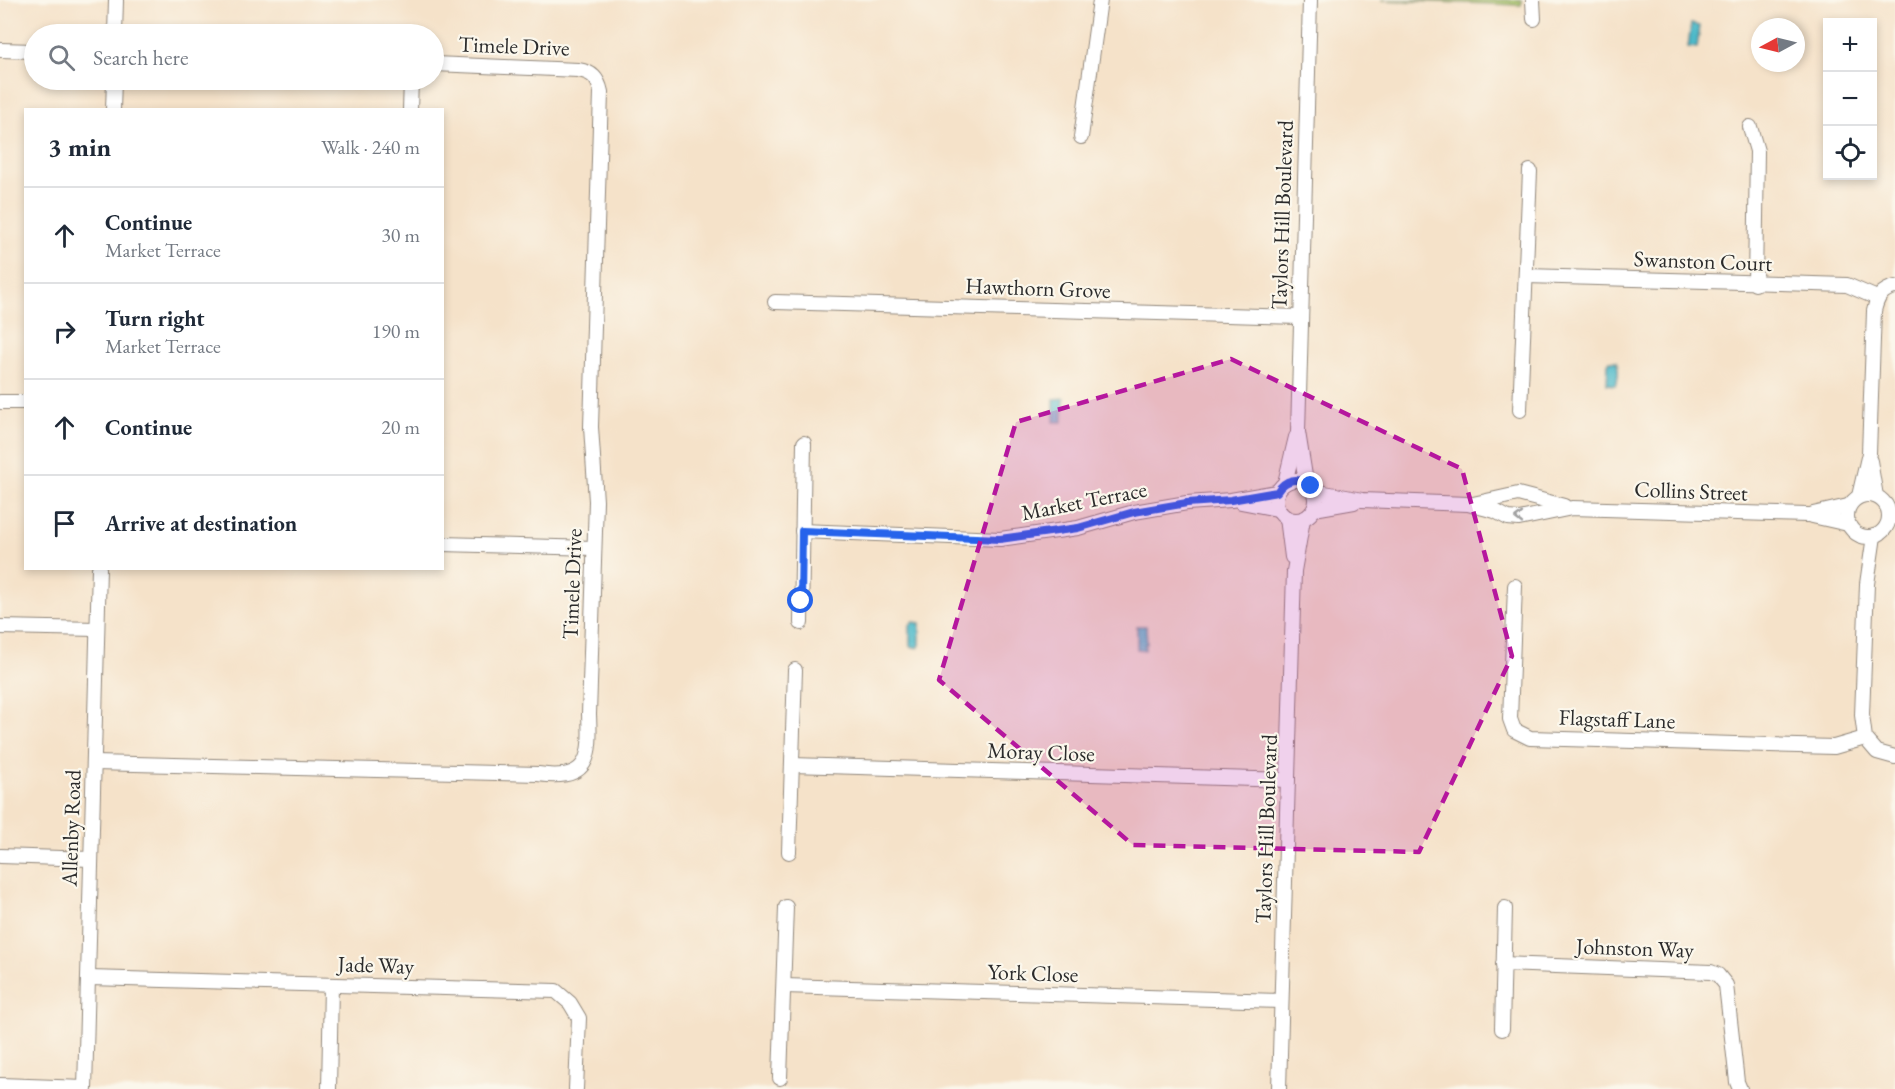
<!DOCTYPE html>
<meta charset="utf-8">
<style>
body{margin:0;font-family:"EB Garamond",serif;background:#f6f6f7;color:#1f2937}
.controls{position:absolute;right:18px;top:18px;display:grid;overflow:hidden;border-radius:0px;box-shadow:0 3px 9px #0003}
.controls button{width:54px;height:54px;display:grid;place-items:center;padding:0;border:0;border-bottom:2px solid #e0e1e3;background:#fff;color:#1f2937;font:30px sans-serif}
.compass{position:absolute;left:1751px;top:18px;width:54px;height:54px;border-radius:50%;background:#fff;box-shadow:0 3px 9px #0003;rotate:263deg}
.stop{position:absolute;width:18px;height:18px;margin:-14px;border:4px solid #2563eb;border-radius:50%;background:#fff}
.stop.end{background:#2563eb;border-color:#fff;box-shadow:0 2px 6px #0008}
.list{margin:0;padding:0;list-style:none}
h2{display:flex;justify-content:space-between;align-items:center;height:78px;margin:0;padding:0 24px;font-size:26px}
h2 small{font-size:20px;font-weight:400;color:#747a83}
.list li{display:grid;grid-template-columns:39px 1fr auto;gap:18px;align-items:center;box-sizing:border-box;height:96px;padding:0 24px;border-top:2px solid #e0e1e3}
.list b{display:block;font-size:22px;white-space:nowrap}
.list p{margin:0;font-size:20px;white-space:nowrap;color:#747a83}
.list em{font-size:20px;font-style:normal;color:#747a83}
.icon{flex:none;width:33px;height:33px;fill:none;stroke:currentColor;stroke-width:2;stroke-linecap:round;stroke-linejoin:round}
.map{position:relative;flex:none;width:1895px;height:1089px;overflow:hidden}
.search{position:absolute;background:#fff;box-shadow:0 3px 9px #0003;left:24px;top:24px;width:420px;height:66px;display:flex;align-items:center;gap:15px;box-sizing:border-box;padding:0 21px;border-radius:33px;color:#747a83;font-size:22px}
.panel{position:absolute;background:#fff;box-shadow:0 3px 9px #0003;left:24px;top:108px;width:420px;height:462px;border-radius:0px}
.map>svg:first-child{display:block}
.green{fill:#b2ce75;stroke:#6e7c50;stroke-width:1.5}
.water{fill:#4db9c9;stroke:#3c727a;stroke-width:1.5}
.lines{fill:none;stroke-linecap:round;stroke-linejoin:round}
.street-casing{stroke:#90867a;stroke-width:16}
.street{stroke:#fff;stroke-width:14}
.oneway{stroke:#a0a0a0}
.route{stroke:#2563eb;stroke-width:8}
.marked{fill:#b5179e;fill-opacity:0.2;stroke:#b5179e;stroke-width:4.5;stroke-dasharray:12 8;stroke-linejoin:round}
.labels{text-anchor:middle;dominant-baseline:central;stroke-width:4.5;stroke-linejoin:round;paint-order:stroke}
.street-label{font-size:22px;fill:#2b2b2b;stroke:#fbf7ec}
</style>
<div class="map">
<svg width="1895" height="1089" viewBox="0 0 1895 1089">
<rect width="100%" height="100%" fill="#fbf7ec"/>
<filter id="ink" filterUnits="userSpaceOnUse"><feTurbulence type="fractalNoise" baseFrequency=".0167" numOctaves="2"/><feDisplacementMap in="SourceGraphic" scale="12" xChannelSelector="R" yChannelSelector="G"/><feConvolveMatrix kernelMatrix="1 2 1 2 8 2 1 2 1" color-interpolation-filters="sRGB"/></filter>
<filter id="wash" filterUnits="userSpaceOnUse"><feTurbulence type="fractalNoise" baseFrequency=".008" numOctaves="4" result="noise"/><feDisplacementMap in="SourceGraphic" scale="24" xChannelSelector="R" yChannelSelector="G"/><feGaussianBlur stdDeviation="1.35" result="paint"/><feColorMatrix in="noise" values="0 0 0 0 0 0 0 0 0 0 0 0 0 0 0 0 0 1.4 0 .05"/><feComposite in="paint" operator="in"/></filter>
<g filter="url(#wash)">
<rect width="100%" height="100%" fill="#f5e2c9"/>
<!-- green -->
<path class="green" d="M1381,0h141l-1,5z"/>
<!-- water -->
<g class="water">
<path d="M1691,24l9,2 -3,22 -9,-1z"/>
<path d="M1610,361h6c3,6 3,19 -1,24l-8,-1 1,-20z"/>
<path d="M1064,398l-1,24h-9v-23z"/>
<path d="M913,622l7,1v22l-2,3 -8,-2v-21z"/>
<path d="M1137,626h9l1,18h-2v6l-8,-1z"/>
</g>
</g>
<g filter="url(#ink)">
<g class="lines">
<defs>
<g id="street">
<path d="M1533,0l1,19"/>
<path d="M115,34l1,-34"/>
<path d="M0,50l34,1"/>
<path d="M113,110l1,-30"/>
<path d="M410,110l1,-30"/>
<path d="M1750,127l7,24 -2,133"/>
<path d="M1081,137l19,-137"/>
<path d="M1526,276l321,9 30,13"/>
<path d="M775,302l525,15"/>
<path d="M0,402h26"/>
<path d="M1520,410l10,-239"/>
<path d="M1870,461l6,35"/>
<circle cx="1296" cy="500" r="20"/>
<path d="M1306,482l-8,-50 12,-432"/>
<path d="M1285,483l11,-46"/>
<path d="M1314,491l48,9 106,4 27,7 13,7 11,1 53,-11 236,7 40,9"/>
<circle cx="1868" cy="516" r="21"/>
<path d="M1859,496l10,-43 5,-142c3,-13 7,-21 21,-24"/>
<path d="M1241,502l36,7"/>
<path d="M1473,504l45,-10 46,12"/>
<path d="M1314,509l40,-7"/>
<path d="M1813,514l35,-8"/>
<path d="M1287,518l5,39"/>
<path d="M802,531l198,8 78,-11 56,-16 53,-9 44,-3 46,-8"/>
<path d="M1874,536l-7,48 -5,131 3,23 12,14 18,5"/>
<path d="M442,544l152,4"/>
<path d="M1515,586l-5,133 4,11 16,8 304,9 31,-9"/>
<path d="M801,623l3,-180"/>
<path d="M0,627l97,2"/>
<path d="M95,763l443,11c52,8 53,-17 51,-60l7,-213 -5,-74 10,-335c-3,-14 -9,-20 -23,-22l-144,-6"/>
<path d="M792,765l496,15"/>
<path d="M789,852l6,-182"/>
<path d="M0,856l91,3"/>
<path d="M1503,964l208,8 7,3 8,10 11,97 3,7"/>
<path d="M89,978l467,13 14,12 9,15 -3,71"/>
<path d="M784,986l497,15"/>
<path d="M1502,1029l3,-121"/>
<path d="M780,1078l6,-171"/>
<path d="M0,1085l85,3"/>
<path d="M85,1089l14,-521"/>
<path d="M329,1089l2,-104"/>
<path d="M1279,1089l15,-518 9,-52"/>
</g>
</defs>
<!-- street casing -->
<use href="#street" class="street-casing"/>
<!-- street -->
<use href="#street" class="street"/>
</g>
<!-- one-way arrows -->
<defs><path id="oneway-chevron" d="M-2-3.5L2.5 0L-2 3.5" fill="none" stroke-width="1.6" stroke-linecap="round" stroke-linejoin="round" transform="scale(1.5)"/></defs>
<use class="oneway" href="#oneway-chevron" transform="translate(1519 518) rotate(180)"/>
</g>
<g class="lines" filter="url(#ink)">
<!-- route -->
<path class="route" d="M801,601l1,-70 198,8 78,-11 56,-16 53,-9 44,-3 46,-8c8,-13 21,-16 34,-6"/>
</g>
<!-- marked area -->
<path class="marked" d="M1231,359l231,110 50,187 -93,196 -286,-7 -194,-165 77,-258z"/>
<g class="labels">
<!-- street labels -->
<g class="street-label">
<text transform="translate(514 46) rotate(2)">Timele Drive</text>
<text transform="translate(1282 215) rotate(-88)">Taylors Hill Boulevard</text>
<text transform="translate(1703 261) rotate(2)">Swanston Court</text>
<text transform="translate(1038 288) rotate(2)">Hawthorn Grove</text>
<text transform="translate(1691 491) rotate(2)">Collins Street</text>
<text transform="translate(1084 501) rotate(-11)">Market Terrace</text>
<text transform="translate(572 584) rotate(-88)">Timele Drive</text>
<text transform="translate(1617 719) rotate(2)">Flagstaff Lane</text>
<text transform="translate(1041 752) rotate(2)">Moray Close</text>
<text transform="translate(71 828) rotate(-88)">Allenby Road</text>
<text transform="translate(1266 829) rotate(-88)">Taylors Hill Boulevard</text>
<text transform="translate(1635 948) rotate(2)">Johnston Way</text>
<text transform="translate(376 965) rotate(2)">Jade Way</text>
<text transform="translate(1033 973) rotate(2)">York Close</text>
</g>
</g>
</svg>
<div class="controls">
<button>+</button>
<button>−</button>
<button><svg class="icon" aria-label="locate" viewBox="0 0 24 24"><circle cx="12" cy="12" r="6"/><path d="M12 2v4M12 18v4M2 12h4M18 12h4"/></svg></button>
</div>
<svg class="compass" viewBox="-18 -18 36 36"><path d="M0-13l5 13h-10z" fill="#e53935"/><path d="M0 13l5-13h-10z" fill="#747a83"/></svg>
<div class="stop" style="left:801px;top:601px"></div>
<div class="stop end" style="left:1311px;top:486px"></div>
<div class="search"><svg class="icon" aria-label="search" viewBox="0 0 24 24"><circle cx="10" cy="10" r="6"/><path d="M15 15l6 6"/></svg>Search here</div>
<section class="panel">
<h2>3 min<small>Walk · 240 m</small></h2>
<ul class="list">
<li><svg class="icon" aria-label="ahead" viewBox="0 0 24 24"><path d="M12 20V5M6 11l6-6 6 6"/></svg><div><b>Continue</b><p>Market Terrace</p></div><em>30 m</em></li>
<li><svg class="icon" aria-label="right" viewBox="0 0 24 24"><path d="M7 20v-9h11M14 6l5 5-5 5"/></svg><div><b>Turn right</b><p>Market Terrace</p></div><em>190 m</em></li>
<li><svg class="icon" aria-label="ahead" viewBox="0 0 24 24"><path d="M12 20V5M6 11l6-6 6 6"/></svg><div><b>Continue</b></div><em>20 m</em></li>
<li><svg class="icon" aria-label="arrive" viewBox="0 0 24 24"><path d="M6 21V4h12l-3 4 3 4H6"/></svg><div><b>Arrive at destination</b></div></li>
</ul>
</section>
</div>
